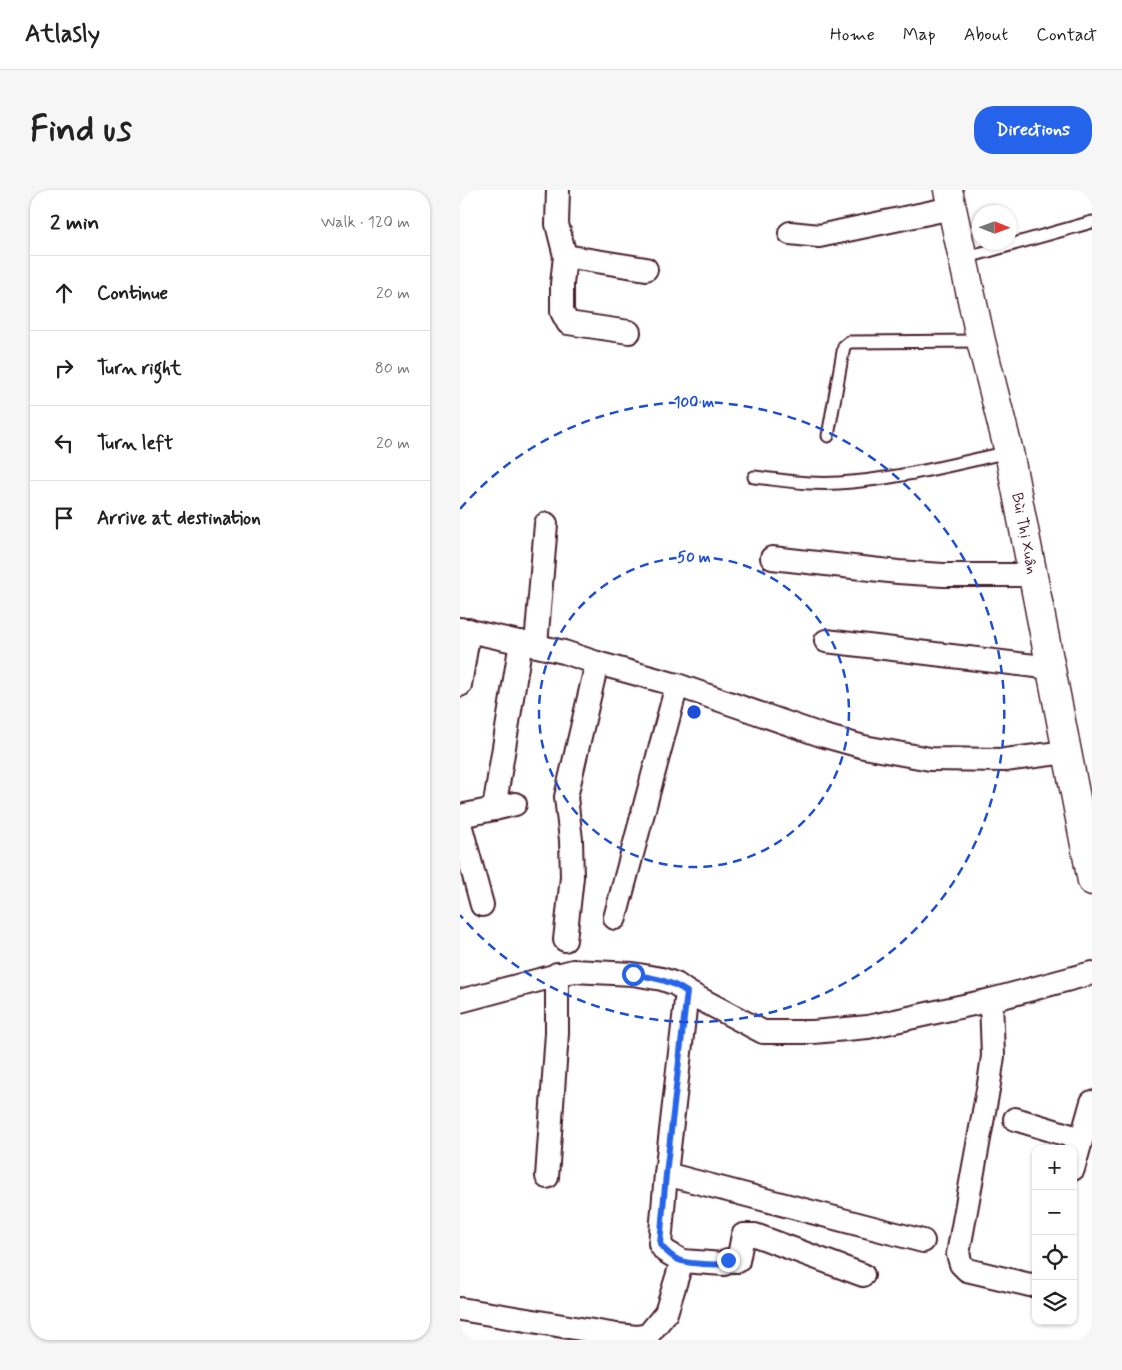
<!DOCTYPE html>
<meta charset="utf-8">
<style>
body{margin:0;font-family:Mynerve,sans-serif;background:#f6f6f6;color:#222}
.controls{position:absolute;right:15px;bottom:15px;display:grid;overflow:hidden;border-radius:10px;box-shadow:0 1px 4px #0004}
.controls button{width:45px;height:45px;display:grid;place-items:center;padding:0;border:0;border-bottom:1px solid #e0e0e0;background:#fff;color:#222;font:25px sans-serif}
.compass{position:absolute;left:512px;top:15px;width:45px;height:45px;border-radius:50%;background:#fff;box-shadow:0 1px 4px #0004;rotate:91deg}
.stop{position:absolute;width:15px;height:15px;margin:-11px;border:4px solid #2563eb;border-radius:50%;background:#fff}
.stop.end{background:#2563eb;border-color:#fff;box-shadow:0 1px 5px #0008}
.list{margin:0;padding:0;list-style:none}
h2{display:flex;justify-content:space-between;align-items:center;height:65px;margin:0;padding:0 20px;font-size:21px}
h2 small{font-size:16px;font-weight:400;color:#767676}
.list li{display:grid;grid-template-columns:32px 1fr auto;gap:15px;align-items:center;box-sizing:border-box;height:75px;padding:0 20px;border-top:1px solid #e0e0e0}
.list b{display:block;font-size:19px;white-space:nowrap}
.list em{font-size:16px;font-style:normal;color:#767676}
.icon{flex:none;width:28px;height:28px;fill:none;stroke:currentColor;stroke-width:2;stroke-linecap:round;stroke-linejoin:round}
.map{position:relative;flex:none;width:632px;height:1150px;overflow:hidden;border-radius:20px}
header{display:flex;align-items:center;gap:30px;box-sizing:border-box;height:70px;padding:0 25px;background:#fff;border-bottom:1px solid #e0e0e0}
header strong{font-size:24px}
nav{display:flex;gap:28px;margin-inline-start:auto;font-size:18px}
.intro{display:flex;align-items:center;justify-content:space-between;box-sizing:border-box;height:120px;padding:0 30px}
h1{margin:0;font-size:35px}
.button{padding:12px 22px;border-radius:20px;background:#2563eb;color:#fff;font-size:18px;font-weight:700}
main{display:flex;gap:30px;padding:0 30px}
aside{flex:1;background:#fff;border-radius:20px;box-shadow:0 1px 4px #0004}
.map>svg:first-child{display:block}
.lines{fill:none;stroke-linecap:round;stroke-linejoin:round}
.lane-casing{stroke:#4a1f2b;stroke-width:15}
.street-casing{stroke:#4a1f2b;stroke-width:26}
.secondary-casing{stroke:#4a1f2b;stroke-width:31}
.lane{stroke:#fff;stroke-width:11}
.street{stroke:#fff;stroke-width:22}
.secondary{stroke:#fff;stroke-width:28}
.route{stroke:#2563eb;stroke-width:6}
.ring{fill:none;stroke:#1d4ed8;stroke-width:2.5;stroke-dasharray:9 6}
.labels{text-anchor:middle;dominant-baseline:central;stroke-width:4;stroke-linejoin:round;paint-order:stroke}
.street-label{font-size:16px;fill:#4a1f2b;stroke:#fff}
.centre{fill:#1d4ed8;stroke:#fff;stroke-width:2.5}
.ring-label{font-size:15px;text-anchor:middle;font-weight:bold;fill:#1d4ed8;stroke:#fff;stroke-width:4;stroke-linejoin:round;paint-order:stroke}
</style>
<header>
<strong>Atlasly</strong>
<nav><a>Home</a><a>Map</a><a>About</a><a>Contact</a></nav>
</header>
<div class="intro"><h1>Find us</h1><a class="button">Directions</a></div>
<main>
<aside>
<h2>2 min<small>Walk · 120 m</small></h2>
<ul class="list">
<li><svg class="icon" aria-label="ahead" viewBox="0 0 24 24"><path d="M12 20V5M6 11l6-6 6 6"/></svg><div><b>Continue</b></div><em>20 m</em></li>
<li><svg class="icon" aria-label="right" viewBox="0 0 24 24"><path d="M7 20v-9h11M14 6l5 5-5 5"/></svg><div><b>Turn right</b></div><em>80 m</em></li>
<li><svg class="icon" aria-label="left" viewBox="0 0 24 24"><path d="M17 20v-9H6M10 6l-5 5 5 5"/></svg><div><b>Turn left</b></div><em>20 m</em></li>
<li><svg class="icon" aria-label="arrive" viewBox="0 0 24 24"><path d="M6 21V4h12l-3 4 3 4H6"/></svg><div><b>Arrive at destination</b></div></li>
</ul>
</aside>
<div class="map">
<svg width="632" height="1150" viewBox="0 0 632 1150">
<rect width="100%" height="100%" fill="#fff"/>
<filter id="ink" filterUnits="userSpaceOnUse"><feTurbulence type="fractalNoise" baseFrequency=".02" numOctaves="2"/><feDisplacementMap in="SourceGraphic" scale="10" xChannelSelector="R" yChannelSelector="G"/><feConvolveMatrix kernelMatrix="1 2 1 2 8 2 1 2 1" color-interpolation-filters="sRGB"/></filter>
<g filter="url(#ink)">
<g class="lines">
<defs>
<g id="lane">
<path d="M504,68l128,-36"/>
<path d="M368,246l16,-90 5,-4 132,-1"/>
<path d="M294,287c28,3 56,8 85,6 55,-3 115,-19 170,-31"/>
</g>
<g id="street">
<path d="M98,0l-1,34 8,32 -3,28v28l6,11 61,9"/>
<path d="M330,43l29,3 133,-28"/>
<path d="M105,66l81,13"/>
<path d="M312,368l126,14 45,3h90"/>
<path d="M0,439l104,23 33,11 80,22 144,50 43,12 66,12 75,1 61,-8"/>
<path d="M366,451l226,27"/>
<path d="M76,455l10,-121"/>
<path d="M0,495l9,-55"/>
<path d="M34,619l21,-5"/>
<path d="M0,626l34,-7 27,-167"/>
<path d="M0,634l22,81"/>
<path d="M155,728l62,-233"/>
<path d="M105,750l7,-63 -1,-37 -5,-43 31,-134"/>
<path d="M227,802l-21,182 -6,70 5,7 17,10 42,3 4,-4 10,1 5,-26h12l108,40"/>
<path d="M531,810l2,56 -4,28 -31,170 3,10 6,6 63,15 6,-1"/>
<path d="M0,811l113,-30 60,3 29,5 14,5 11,8 76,40h50l55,-5 123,-27 101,-27"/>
<path d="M555,929l66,20"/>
<path d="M613,979l19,-67"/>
<path d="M206,984l257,67"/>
<path d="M87,987l10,-144v-59"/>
<path d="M0,1119l157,26 20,2 11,-2 18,-22 16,-52"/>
</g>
<g id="secondary">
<path id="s1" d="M488,0l33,151 28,111 83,429"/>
</g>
</defs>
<!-- lane casing -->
<use href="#lane" class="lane-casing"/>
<!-- street casing -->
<use href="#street" class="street-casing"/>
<!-- secondary casing -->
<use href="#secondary" class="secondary-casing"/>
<!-- lane -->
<use href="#lane" class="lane"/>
<!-- street -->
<use href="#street" class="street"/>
<!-- secondary -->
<use href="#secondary" class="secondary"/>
</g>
</g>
<g class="lines" filter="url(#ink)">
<!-- route -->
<path class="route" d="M173,784c20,4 37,6 54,18l-21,182 -6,70c5,7 14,15 22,17 9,3 32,4 42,3l4,-4"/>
</g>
<!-- distance rings -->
<g class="ring">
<circle cx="234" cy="522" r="155"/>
<path d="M0 319A310 310 0 1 1 0 725"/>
</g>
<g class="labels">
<!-- street labels -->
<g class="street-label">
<text stroke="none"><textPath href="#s1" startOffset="352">Bùi Thị Xuân</textPath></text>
</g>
</g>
<circle cx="234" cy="522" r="8" class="centre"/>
<g class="ring-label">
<text x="234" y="217">100 m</text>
<text x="234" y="372">50 m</text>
</g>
</svg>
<div class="controls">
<button>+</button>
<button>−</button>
<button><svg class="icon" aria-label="locate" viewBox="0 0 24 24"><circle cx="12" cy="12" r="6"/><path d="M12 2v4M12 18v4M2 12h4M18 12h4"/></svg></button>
<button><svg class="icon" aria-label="layers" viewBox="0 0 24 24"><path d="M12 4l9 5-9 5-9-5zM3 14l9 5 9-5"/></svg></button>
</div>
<svg class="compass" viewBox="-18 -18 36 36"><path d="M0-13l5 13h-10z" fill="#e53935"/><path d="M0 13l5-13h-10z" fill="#767676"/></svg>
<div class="stop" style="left:173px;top:784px"></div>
<div class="stop end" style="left:268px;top:1070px"></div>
</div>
</main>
